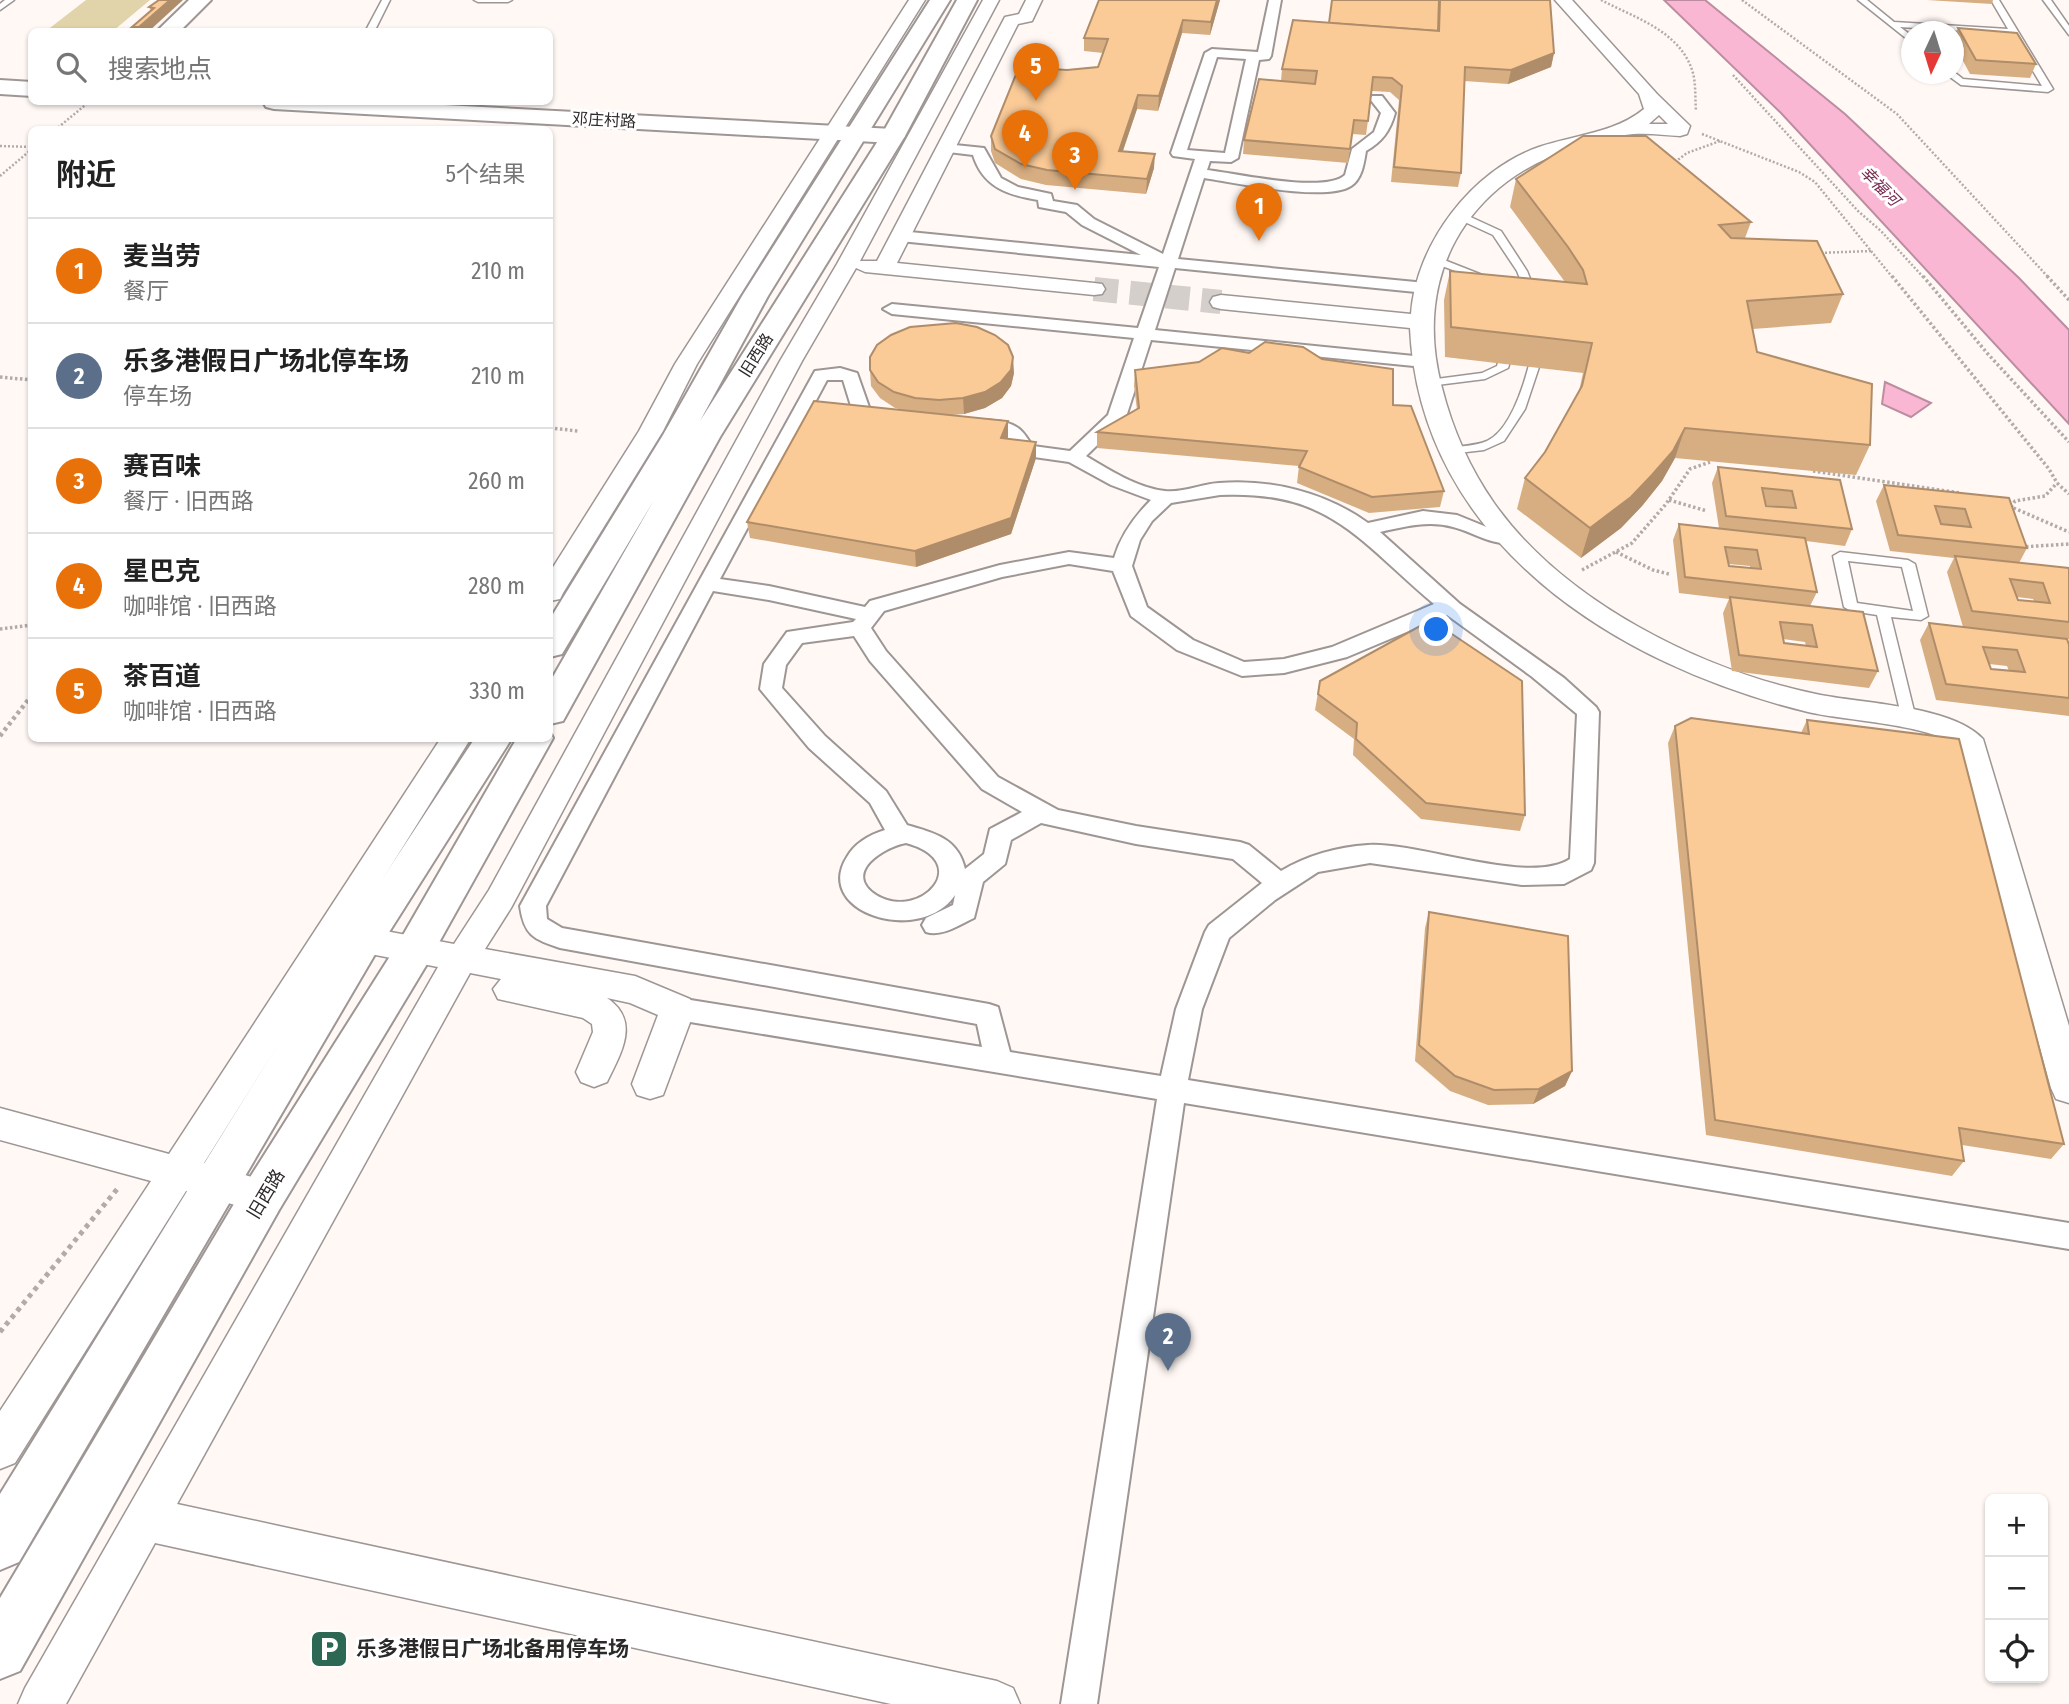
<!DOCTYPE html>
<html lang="zh">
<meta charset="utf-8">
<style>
body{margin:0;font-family:"Fira Sans Condensed","Noto Sans SC",sans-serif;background:#f6f6f6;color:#222}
.controls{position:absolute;right:21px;bottom:21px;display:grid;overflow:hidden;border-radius:10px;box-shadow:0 2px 5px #0004}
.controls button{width:63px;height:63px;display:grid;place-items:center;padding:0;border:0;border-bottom:2px solid #e0e0e0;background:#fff;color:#222;font:35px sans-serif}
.compass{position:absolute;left:1901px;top:21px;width:63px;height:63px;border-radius:50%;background:#fff;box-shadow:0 2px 5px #0004;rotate:184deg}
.you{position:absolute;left:1437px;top:630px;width:24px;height:24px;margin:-18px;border:5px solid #fff;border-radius:50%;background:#1a73e8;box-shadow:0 0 0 10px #1a73e833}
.badge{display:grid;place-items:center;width:46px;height:46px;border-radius:50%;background:#0b8043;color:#fff;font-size:23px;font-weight:700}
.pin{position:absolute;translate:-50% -58px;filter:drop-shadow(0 2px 4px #0008)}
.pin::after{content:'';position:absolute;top:37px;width:24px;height:21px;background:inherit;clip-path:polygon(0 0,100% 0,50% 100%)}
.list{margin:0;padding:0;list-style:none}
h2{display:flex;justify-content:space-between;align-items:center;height:91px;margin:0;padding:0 28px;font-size:30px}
h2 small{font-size:23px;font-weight:400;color:#767676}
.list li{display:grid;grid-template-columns:46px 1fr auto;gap:21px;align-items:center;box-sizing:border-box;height:105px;padding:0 28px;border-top:2px solid #e0e0e0}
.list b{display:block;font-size:26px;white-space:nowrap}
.list p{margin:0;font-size:23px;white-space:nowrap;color:#767676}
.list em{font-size:23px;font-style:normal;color:#767676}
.icon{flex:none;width:38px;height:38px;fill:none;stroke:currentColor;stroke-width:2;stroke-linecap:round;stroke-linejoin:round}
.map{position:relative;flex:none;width:2069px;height:1704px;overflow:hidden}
.search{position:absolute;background:#fff;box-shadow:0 2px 5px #0004;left:28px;top:28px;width:525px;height:77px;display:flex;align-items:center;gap:18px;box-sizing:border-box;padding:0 24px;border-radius:10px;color:#767676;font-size:26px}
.panel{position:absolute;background:#fff;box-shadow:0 2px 5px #0004;left:28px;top:126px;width:525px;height:616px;border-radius:10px}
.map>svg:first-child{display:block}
.green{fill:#e1d4aa}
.water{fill:#fab7d3;stroke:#bc8da0;stroke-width:2}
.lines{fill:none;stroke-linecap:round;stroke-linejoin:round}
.minor-tunnel{stroke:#d5cfcc;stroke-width:24;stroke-dasharray:24 12;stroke-linecap:butt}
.service-casing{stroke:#9d9694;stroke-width:3}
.pedestrian-casing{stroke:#9d9694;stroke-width:4}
.minor-casing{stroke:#9d9694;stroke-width:3}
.tertiary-casing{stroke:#9d9694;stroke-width:4}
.secondary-casing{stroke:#9d9694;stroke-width:4}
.path-far3{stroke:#b1aba9;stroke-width:2.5;stroke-dasharray:2 2;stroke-linecap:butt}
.path-far2{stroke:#b1aba9;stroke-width:3.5;stroke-dasharray:2.5 2.5;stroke-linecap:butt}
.path-far1{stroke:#b1aba9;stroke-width:4.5;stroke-dasharray:3.5 3.5;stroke-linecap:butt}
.path{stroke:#b1aba9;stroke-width:5;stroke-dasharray:4.5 4.5;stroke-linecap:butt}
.service{fill:#fff;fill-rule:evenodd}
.pedestrian{fill:#fff;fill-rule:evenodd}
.minor{fill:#fff;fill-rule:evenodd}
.tertiary{fill:#fff;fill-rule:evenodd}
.secondary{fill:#fff;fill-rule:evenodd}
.wall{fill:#d7ae82;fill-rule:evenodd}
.shaded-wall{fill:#af8d6a}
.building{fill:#faca97;stroke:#af8d6a;stroke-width:2;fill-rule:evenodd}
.labels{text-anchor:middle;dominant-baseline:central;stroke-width:6;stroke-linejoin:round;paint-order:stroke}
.far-street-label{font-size:16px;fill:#2c2a29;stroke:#fff}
.far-water-label{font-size:16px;font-style:italic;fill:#782c51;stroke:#fff}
.street-label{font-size:18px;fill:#2c2a29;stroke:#fff}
.near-poi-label{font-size:21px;font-weight:bold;fill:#2c2a29;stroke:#fff;text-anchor:start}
</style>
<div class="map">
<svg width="2069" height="1704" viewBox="0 0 2069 1704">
<rect width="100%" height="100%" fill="#fff8f5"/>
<!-- green -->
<path class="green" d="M86,0h64l-37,31h-67z"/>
<!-- water -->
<g class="water">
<path d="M1664,0h41l140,114 174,164 50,52v94l-288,-311z"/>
<path d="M1885,382l46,21 -20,14 -29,-13z"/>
</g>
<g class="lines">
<!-- minor-tunnel -->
<path class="minor-tunnel" d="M1094,289l127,13"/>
<defs>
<g id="service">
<path d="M5,0h9l-14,10v-6z"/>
<path d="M382,0h8l-16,32h-9z"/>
<path d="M474,0h38l-4,2h-30z"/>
<path d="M1858,0h9l27,22 114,7 -17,-29h8l54,89 -5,3 -87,-7 -15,-11 8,-2 9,7 79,7 -31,-52 -111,-7 12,9v7z"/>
<path d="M2043,0h8l18,26v9z"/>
<path d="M1456,214h8l37,17 26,40 10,25 -1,2 -9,-2 -10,-25 -24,-36 -37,-17z"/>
<path d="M1431,258h8l61,24 -9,2 -60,-22z"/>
<path d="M1509,343l6,3 -7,22 -23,11 -56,7 -6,-3 6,-3 53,-7 15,-7 6,-20z"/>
<path d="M1539,346l6,3 -20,60 -21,32 -20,9 -35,4v-6c12,-2 26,-2 38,-7 26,-12 40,-66 46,-92z"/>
<path d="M1840,552l68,8 7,4 13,52 -7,4 -30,-3 25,102 -2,4h-10l-2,-4 -25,-104 -26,-4 -7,-4 -11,-51zM1848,561l54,6 11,44 -56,-8z"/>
</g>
<path id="pedestrian" d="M1269,0h12l-10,56 -2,3 -10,1 -21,98 -7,4 -21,-1 -3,9c28,3 118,24 138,5l7,-26 22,-17 7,-19 -11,-14 2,-3h10l13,17c-5,18 -13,29 -29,38 -2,12 -4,28 -15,35 -25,16 -115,-3 -147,-8l-26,81 248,24 8,5 -8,5 -251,-25 -20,62 269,27 9,5 -9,5 -273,-27 -25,77 -40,39c24,14 51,32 79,35 18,2 36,-7 54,-8 52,-4 106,9 149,40l55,-12 34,4 32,13 28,6 3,4 -3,4c-23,6 -43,-10 -64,-15 -25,-7 -49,0 -73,5l80,72 104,74 32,29 3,5 -5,151 -3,7 -27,14 -42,1 -152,-22 -52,9 -43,28 -46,38 -27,71 -14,71 881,143v26l-885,-146 -87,601h-36l96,-605 -479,-79 -9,-3 -4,-8 4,-8 9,-3 304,49 -5,-23 -417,-76c-27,-9 -36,-13 -40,-42l295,-535 25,-3 17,5 13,37 22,3 2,4 -9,6 -30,-4 -12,-39h-16l-107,199 49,7 96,21 5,-6 130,-36 69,-13 45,6c7,-23 20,-41 37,-58l-40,-15 -42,-23 -49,-7 -16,-20 -27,-3 -9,-6c7,-9 41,-6 50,2 6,4 10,12 15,18l37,5 38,-36 26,-77 -242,-24 -9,-5 9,-5 246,24 21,-61 -259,-26 -8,-5 8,-5 241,24 -59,-30 -16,-13 -27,-5 -1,-7c-31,-5 -55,-13 -65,-45l-33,-4 -2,-3 2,-3 5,-1 39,4 17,30 17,9 33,7 2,7 24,4 17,14 69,35 32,-95 -22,-3 -2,-3 34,-100 7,-4 46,3zM1217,57l29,2 -21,94 -38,-3zM1220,495c110,-5 138,45 214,109l-102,43 -48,12 -40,3 -51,-22 -46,-33 -15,-41 8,-26 12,-19 19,-18zM1069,564l44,7 18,45 46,34 65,26 42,-3 63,-16 100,-42 84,61 46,38 -7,145c-41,27 -151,-17 -202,-14 -31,2 -60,10 -87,26l-32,-26 -9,-3 -104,-16 -78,-16 -60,-33 -112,-126 -15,-23 13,-17 118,-34zM713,591l56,9 87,19 -3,3 -66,10 -23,32 -4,25 49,59 61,55 15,27c-16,5 -30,13 -38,27 -35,56 74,89 108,38l-2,10 -27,13 -4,7 4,7c16,5 33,-7 48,-14l9,-36 22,-18 6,-24 30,-17 95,21 97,15 29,24 -53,42 -4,7 -29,77 -15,67 -151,-24 -12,-45 -9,-3 -427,-76 -15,-9 -1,-13zM854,636l16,25 112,128 40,23 -32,17 -6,25 -19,15c-7,-31 -31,-36 -58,-44l-21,-34 -61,-55 -43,-48 4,-23 16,-22zM906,843c70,19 14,79 -30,52 -34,-22 8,-48 30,-52z"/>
<g id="minor">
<path d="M909,0h16l-228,364 -34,67 -100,162 -3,6 -10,2v-29l89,-141 36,-67z"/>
<path d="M983,0h16l-139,261h17l128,-244 14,-3 7,-14h16l-10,21 -14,3 -121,239 197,20 8,1 3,5 -3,5 -8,1 -229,-23 -9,-4 -54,93 -291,547 -26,41 150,27 55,23 5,10 -32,86 -13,4 -13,-4 -5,-11 26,-69 -28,-12 -23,-5c34,23 14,55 0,84l-13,5 -13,-5 -5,-10 17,-40 -1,-8 -9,-6 -85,-19 -5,-10 8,-10 -31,-6 -293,531 820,177 16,7 7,16h-129l-736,-161 -89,161h-48l7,-16 413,-721 -99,-19 -135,215 72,21 6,12 -6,12 -13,5 -77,-22 -171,272 -15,6v-58l151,-230 -151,-41v-32l169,46 272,-416h30l-117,187 100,19 35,-54 291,-529 57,-97z"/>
<path d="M1555,0h17l85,94 33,32 -3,8 -7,2c-17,-1 -38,-4 -55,-1 -49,9 -98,26 -134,60 -55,52 -68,122 -49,193 10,40 28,81 52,115 69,98 206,167 322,191 46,10 135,11 167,45l86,287v77l-13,-4 -5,-11 -94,-341c-25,-23 -111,-26 -149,-35 -189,-46 -388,-168 -398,-384l-189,-19 -8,-2 -3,-5 3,-5 8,-2 190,19c5,-70 61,-144 128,-167 35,-12 76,-14 105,-38l-5,-15zM1659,115l9,9h-19l1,-1z"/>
</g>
<g id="tertiary">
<path d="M189,0h22l-32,32h-23z"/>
<path d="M0,80l32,2v14l-32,-2z"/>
<path d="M263,102h125l505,27 8,2 4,5 -4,5 -8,2 -619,-34 -8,-2z"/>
</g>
<g id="secondary">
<path d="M930,0h20l-182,296 -68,125 181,-285 76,-136h20l-72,136 -185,301 -152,275 -5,9 -13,3v-42l104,-182 -92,154 -12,3v-38l113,-184 79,-139z"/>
<path d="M550,732l3,6 -126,226 -148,246 -259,461 -20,8v-81l247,-416 152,-240 118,-204h33z"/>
<path d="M475,738h37l-138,218 -355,606 -19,8v-76l346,-560z"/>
</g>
</defs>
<!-- service casing -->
<use href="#service" class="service-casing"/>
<!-- pedestrian casing -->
<use href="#pedestrian" class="pedestrian-casing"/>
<!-- minor casing -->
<use href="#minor" class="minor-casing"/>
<!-- tertiary casing -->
<use href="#tertiary" class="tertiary-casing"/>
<!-- secondary casing -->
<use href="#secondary" class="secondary-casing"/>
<!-- path-far3 -->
<g class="path-far3">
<path d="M1601,0c34,18 80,31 92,73 3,12 2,25 3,38"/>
<path d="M1742,0l155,114 152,164"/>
<path d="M1733,75l125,136 23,20 43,47"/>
<path d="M55,130l34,-28"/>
<path d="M1702,134l97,38 16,10 78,96"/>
<path d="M0,146l32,1"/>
<path d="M1675,162l12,-9 33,-12"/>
<path d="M0,176l32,-27"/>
<path d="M1817,253l54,-2"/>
</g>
<!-- path-far2 -->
<g class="path-far2">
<path d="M1892,276l157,193 8,14 12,11"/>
<path d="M1923,276l64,77 82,89"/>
<path d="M2047,276l22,24"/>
<path d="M0,377l32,3"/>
<path d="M550,428l28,3"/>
<path d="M1813,471l147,22"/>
<path d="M1669,500l38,11"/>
<path d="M2009,506l60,26"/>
<path d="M2011,507l4,-6 30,-5 12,-13"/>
<path d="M2021,547l48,-3"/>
<path d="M1616,552l37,18 16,4"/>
<path d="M1582,570l50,-27 34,-39 24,-35 20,-7"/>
<path d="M0,629l32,-4"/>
</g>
<!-- path-far1 -->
<path class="path-far1" d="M0,736l32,-41"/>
<!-- path -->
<path class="path" d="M0,1332l118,-144"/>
<!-- service -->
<use href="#service" class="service"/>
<!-- pedestrian -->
<use href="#pedestrian" class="pedestrian"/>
<!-- minor -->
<use href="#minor" class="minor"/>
<!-- tertiary -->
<use href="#tertiary" class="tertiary"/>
<!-- secondary -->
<use href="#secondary" class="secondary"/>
</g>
<!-- wall -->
<g class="wall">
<path d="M159,0l-11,32h-14l-2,-5 19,-16 -2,-4z"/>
<path d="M1099,0h121l-10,35 -28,-2 -24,78 -21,-2 -14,42 31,17 -8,26 -100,-9 -25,-6 -26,-16 -4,-12v-15l107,-69 5,-14 -19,-2v-13z"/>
<path d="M1332,0h218l4,53 -3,14 -43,17 -44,-3 -3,92 -3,14 -67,-5 8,-82 -9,-8 -18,-1 -6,44 -14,-1 -4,29 -105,-9 1,-14 37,-59 1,-12 47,-46z"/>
<path d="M1927,0h66l-1,4z"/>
<path d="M1958,28l78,36 -6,14 -60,-4 -16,-30v-6z"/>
<path d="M1516,179l235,43 -6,16 98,56 -12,29 -78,6 4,23 113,93 -14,30 -181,-17 -13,23 -20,25 -21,22 -40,30 -64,-49 8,-31 20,-26 34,-61 4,-18 -138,-16 -1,-57 6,-29 115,11 -55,-75z"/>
<path d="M870,370l144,3 -3,13 -9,12 -17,10 -21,6 -12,1 56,22 -1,2 29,19 -25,76 -95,33 -166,-29 -3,-16 156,-112 -8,-2 -15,-10 -9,-12z"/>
<path d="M1135,370l258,35 51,86 -4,16 -71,6 -72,-30 2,-17 -202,-18v-16l40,-22 -3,-24z"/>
<path d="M1718,467l122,13 12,49 -7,17 -39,-5 11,51 -7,14 68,65 -9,17 -137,-17 -9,-58 6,-14 -50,-6 -6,-53 6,-16 40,4 -7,-45zM1766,505l19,2 -19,-1zM1729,564l21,2v2l-21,-2zM1783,639l22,3 1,4 -22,-3z"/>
<path d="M1884,485l125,13 18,50 -8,15 50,5v71h-2l2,6v71l-133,-16 -16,-60 9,-17 34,4 -16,-55 7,-14 -64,-7 -14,-50zM2017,597l16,2 1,2 -16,-1zM1989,664l18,2 2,5 -18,-2z"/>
<path d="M1320,681l205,134 -5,16 -99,-12 -68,-64 1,-16 -39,-29z"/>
<path d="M1807,720l257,424 -13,15 -89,-14 2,16 -12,15 -246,-41 -38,-392 7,-17 126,7z"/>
<path d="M1429,912l143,159 -7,15 -32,18 -45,1 -38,-14 -35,-30 10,-133z"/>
</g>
<!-- shaded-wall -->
<g class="shaded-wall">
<path d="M170,0h13l-35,32h-7l-2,-5z"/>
<path d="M1217,0h3l-10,35 1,-13z"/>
<path d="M1183,20l-1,13 -24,78 1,-15z"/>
<path d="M1554,53l-3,14 -43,17 3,-14z"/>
<path d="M1138,95l-1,14 -19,56 1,-14z"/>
<path d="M1155,154l-1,14 -8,26 1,-15z"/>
<path d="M1013,357l1,16 -3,13 -9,12 -17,10 -21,6 -1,-16z"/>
<path d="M1008,421v16l-7,17v-16z"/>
<path d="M1685,428l-10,30 -13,23 -20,25 -21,22 -40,30 9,-30z"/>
<path d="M1036,442v16l-25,76 -95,33 -1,-16z"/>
<path d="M1572,1071l-7,15 -32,18 6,-15z"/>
</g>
<!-- building -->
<g class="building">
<path d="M159,0h11l-31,27h-7l22,-19 -5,-1z"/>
<path d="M1099,0h118l-6,22 -28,-2 -24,76 -21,-1 -19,56 36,3 -8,25 -100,-9 -26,-6 -26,-15 -4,-13 28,-69 48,3 31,-3 10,-28 -24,-1z"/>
<path d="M1332,0h107l-1,31 -109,-8z"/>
<path d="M1440,0h110l4,53 -43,17 -46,-3 -4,106 -67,-6 8,-81 -10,-8 -19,-1 -5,44 -14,-1 -4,29 -106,-9 15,-61 56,5 2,-13 -35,-2 11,-49 146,11z"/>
<path d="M1958,28l59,5 19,31 -60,-4z"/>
<path d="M1583,136h63l105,86 -32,3 12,13 86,3 26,53 -96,7 10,51 115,32 -2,61 -185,-17 -12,23 -21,24 -21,22 -41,31 -65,-50 20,-26 37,-66 10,-43 -141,-16 -1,-56 137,13 -4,-14 -15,-23 -52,-68z"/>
<path d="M956,323l21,4 18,8 13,10 5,12 -2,13 -10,12 -16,10 -22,6 -24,2 -24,-2 -21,-6 -16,-10 -8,-12v-13l7,-12 14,-10 19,-8z"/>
<path d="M1265,342l38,5 19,12 71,10v36l18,1 33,85 -72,6 -73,-30 8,-16 -210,-19 42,-24 -4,-38 64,-8 23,-14 27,5z"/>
<path d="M814,401l194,20 -7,17 35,4 -25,76 -96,33 -168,-29z"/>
<path d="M1718,467l122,13 12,49 -126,-13zM1762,488l30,3 4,17 -30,-2z"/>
<path d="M1884,485l125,13 18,50 -129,-13zM1935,506l30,3 6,18 -30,-3z"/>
<path d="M1679,524l126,14 12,54 -132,-15zM1725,547l32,3 4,19 -32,-3z"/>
<path d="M1955,556l114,12v54l-97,-11zM2010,579l33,4 7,20 -32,-3z"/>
<path d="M1730,597l133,15 15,59 -139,-16zM1780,622l32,3 5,22 -33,-4z"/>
<path d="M1431,620l91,61 3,134 -99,-12 -70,-64 1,-16 -39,-29 2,-13z"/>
<path d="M1929,623l138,16 2,6v53l-123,-14zM1983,647l34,3 8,22 -34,-3z"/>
<path d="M1691,718l118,16 -2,-14 152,19 105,405 -105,-16 5,33 -249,-41 -40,-394z"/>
<path d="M1429,912l139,24 4,135 -33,18 -45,1 -39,-14 -36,-31z"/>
</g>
<!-- icons -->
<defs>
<symbol id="parking-square" viewBox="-11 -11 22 22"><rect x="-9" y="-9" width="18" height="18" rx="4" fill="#2c6853" stroke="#fff"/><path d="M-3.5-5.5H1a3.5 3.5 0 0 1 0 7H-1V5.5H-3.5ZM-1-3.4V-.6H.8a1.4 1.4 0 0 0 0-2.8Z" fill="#fff"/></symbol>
</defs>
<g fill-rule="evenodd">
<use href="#parking-square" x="307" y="1627" width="44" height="44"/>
</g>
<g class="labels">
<!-- far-street labels -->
<g class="far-street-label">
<text transform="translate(604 120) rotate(3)">邓庄村路</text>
<text transform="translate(756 355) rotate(-58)">旧西路</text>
</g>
<!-- far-water labels -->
<g class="far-water-label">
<text transform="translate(1880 186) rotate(45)">幸福河</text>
</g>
<!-- street labels -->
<g class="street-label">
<text transform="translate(266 1194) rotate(-59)">旧西路</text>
</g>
<!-- near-poi labels -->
<g class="near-poi-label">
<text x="356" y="1649">乐多港假日广场北备用停车场</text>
</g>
</g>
</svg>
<div class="controls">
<button>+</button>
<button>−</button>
<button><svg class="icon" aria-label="locate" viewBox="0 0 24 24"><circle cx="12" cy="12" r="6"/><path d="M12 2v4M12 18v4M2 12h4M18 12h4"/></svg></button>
</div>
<svg class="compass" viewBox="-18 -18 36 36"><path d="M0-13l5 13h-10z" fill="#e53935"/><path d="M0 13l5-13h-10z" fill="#767676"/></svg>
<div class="you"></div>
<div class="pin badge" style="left:1259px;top:241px;background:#e8710a">1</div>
<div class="pin badge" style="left:1168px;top:1371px;background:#5c6f8a">2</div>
<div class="pin badge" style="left:1075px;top:190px;background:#e8710a">3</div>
<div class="pin badge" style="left:1025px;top:168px;background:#e8710a">4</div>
<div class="pin badge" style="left:1036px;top:101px;background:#e8710a">5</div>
<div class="search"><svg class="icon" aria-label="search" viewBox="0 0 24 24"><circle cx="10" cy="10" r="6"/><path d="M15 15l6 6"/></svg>搜索地点</div>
<section class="panel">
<h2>附近<small>5个结果</small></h2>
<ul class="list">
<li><span class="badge" style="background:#e8710a">1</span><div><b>麦当劳</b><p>餐厅</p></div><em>210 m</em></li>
<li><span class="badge" style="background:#5c6f8a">2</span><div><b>乐多港假日广场北停车场</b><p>停车场</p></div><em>210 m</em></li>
<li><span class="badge" style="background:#e8710a">3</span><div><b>赛百味</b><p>餐厅 · 旧西路</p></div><em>260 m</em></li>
<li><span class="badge" style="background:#e8710a">4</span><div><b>星巴克</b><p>咖啡馆 · 旧西路</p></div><em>280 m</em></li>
<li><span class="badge" style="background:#e8710a">5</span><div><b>茶百道</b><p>咖啡馆 · 旧西路</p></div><em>330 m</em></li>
</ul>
</section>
</div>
